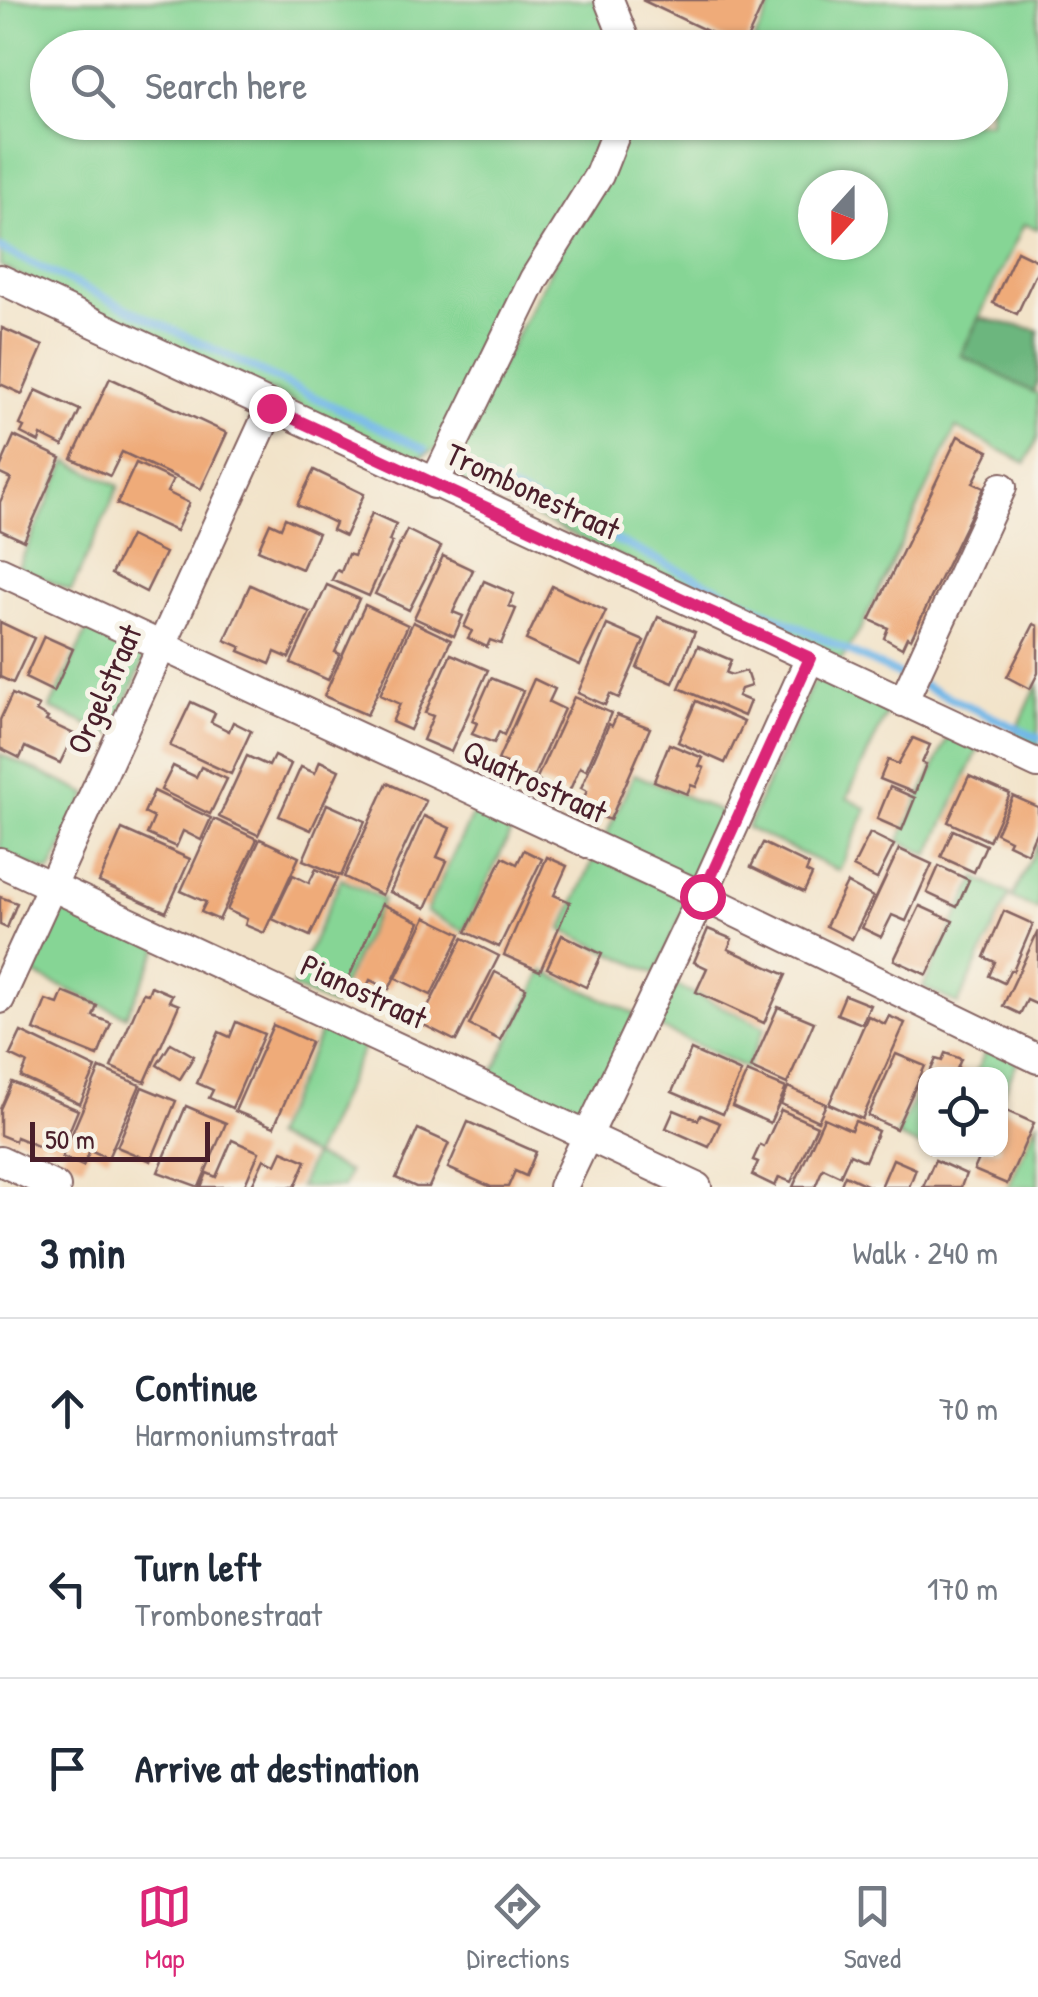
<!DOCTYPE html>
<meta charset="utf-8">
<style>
body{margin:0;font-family:"Patrick Hand",sans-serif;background:#f6f6f7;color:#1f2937}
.controls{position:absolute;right:30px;bottom:30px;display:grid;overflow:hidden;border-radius:20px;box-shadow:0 2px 8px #0004}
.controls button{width:90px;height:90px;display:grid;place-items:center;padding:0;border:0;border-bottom:2px solid #e0e1e3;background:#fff;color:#1f2937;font:50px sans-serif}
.compass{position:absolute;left:798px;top:170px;width:90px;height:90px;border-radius:50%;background:#fff;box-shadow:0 2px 8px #0004;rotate:201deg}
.scale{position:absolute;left:30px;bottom:25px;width:180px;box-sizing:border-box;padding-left:10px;border:5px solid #4a1f2b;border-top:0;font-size:28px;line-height:35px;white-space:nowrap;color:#4a1f2b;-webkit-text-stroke:8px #f7f3e8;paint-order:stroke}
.stop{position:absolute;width:30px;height:30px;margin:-22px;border:8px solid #db2777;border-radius:50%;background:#fff}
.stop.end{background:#db2777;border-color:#fff;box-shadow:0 2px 10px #0008}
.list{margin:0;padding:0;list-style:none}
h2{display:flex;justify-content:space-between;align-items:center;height:130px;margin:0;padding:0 40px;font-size:42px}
h2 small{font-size:32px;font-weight:400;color:#747a83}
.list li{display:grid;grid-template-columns:65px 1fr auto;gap:30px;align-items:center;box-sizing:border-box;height:180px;padding:0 40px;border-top:2px solid #e0e1e3}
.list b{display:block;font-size:38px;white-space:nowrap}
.list p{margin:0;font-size:32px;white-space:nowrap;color:#747a83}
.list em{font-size:32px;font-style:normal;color:#747a83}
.icon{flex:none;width:55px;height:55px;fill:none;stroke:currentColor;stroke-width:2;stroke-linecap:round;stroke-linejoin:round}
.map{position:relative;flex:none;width:1038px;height:1187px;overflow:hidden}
.search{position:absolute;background:#fff;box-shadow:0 2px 8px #0004;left:30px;right:30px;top:30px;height:110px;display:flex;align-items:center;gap:25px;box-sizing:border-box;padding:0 35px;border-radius:55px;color:#747a83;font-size:38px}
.sheet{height:670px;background:#fff}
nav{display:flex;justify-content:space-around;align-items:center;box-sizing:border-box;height:140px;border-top:2px solid #e0e1e3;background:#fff;font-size:28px;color:#747a83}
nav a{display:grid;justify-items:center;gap:5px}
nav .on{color:#db2777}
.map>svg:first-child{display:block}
.green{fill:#86d595;stroke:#687a60;stroke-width:2.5;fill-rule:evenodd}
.forest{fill:#6cb67e;stroke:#5b6a54;stroke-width:2.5}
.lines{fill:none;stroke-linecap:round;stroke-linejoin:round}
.stream{stroke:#71b7e8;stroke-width:8}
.building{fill:#efab79}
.minor-casing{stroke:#856462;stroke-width:32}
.minor{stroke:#fff;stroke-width:28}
.route{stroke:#db2777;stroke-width:12}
.labels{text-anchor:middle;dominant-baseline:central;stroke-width:10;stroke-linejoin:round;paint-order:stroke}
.street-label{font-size:32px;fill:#4a1f2b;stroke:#f7f3e8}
</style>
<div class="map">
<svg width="1038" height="1187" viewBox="0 0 1038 1187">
<rect width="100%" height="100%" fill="#f7f3e8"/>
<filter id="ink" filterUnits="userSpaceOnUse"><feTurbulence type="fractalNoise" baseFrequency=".01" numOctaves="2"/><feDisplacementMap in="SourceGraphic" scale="20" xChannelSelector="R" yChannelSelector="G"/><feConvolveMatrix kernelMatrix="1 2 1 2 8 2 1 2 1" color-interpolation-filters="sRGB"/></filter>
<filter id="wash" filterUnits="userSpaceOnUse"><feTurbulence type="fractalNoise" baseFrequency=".0048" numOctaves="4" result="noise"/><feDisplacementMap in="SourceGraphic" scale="40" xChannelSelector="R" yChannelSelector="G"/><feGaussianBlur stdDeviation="2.25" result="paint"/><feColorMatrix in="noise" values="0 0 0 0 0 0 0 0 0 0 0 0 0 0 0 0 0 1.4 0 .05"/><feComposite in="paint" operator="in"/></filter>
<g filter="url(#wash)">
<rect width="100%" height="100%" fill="#f2e3c9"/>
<!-- green -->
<g class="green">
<path d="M0,0h598l15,47 -565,1v74l564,1 -174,325 -21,11 -417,-193z"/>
<path d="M774,0h264v229l-14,-5 -63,131 77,39v43l-12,26 -70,-35 -95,200 -20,33 -385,-181 1,-29 169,-328 364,-1v-74l-239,-1zM813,185h60v60h-60z"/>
<path d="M67,461l52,25 -48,105 -53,-24z"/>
<path d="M91,622l51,27 3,8 -33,78 -62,-27z"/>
<path d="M830,676l61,28 -44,94 20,11 -28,62 -92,-43 63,-140 9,-11z"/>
<path d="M1038,683v66l-25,-11z"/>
<path d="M950,733l30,13 -51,109 -30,-14z"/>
<path d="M0,754l88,40 -38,78 -50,-17z"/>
<path d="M634,774l94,41 -32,65 -93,-38z"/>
<path d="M478,803l38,18 -52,110 -38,-19z"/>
<path d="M1038,843v67l-26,-12z"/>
<path d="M595,856l76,35 15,13 -30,70 -94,-44z"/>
<path d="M976,878l34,16 -52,110 -35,-17z"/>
<path d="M341,879l42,20 -50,107 -41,-19z"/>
<path d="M53,902l108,42 -35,72 -106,-48z"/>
<path d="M543,971l93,43 -46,97 -15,6 -85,-39z"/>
<path d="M669,982l96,45 -19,41 -96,-45z"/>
<path d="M325,1023l41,19 -52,114 35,16 -6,15h-44l14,-31 -41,-19z"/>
<path d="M989,1044l30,14 -18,40 -1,-24h-25z"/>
<path d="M920,1085l5,2v62l-28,-13z"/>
<path d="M1038,1120v67h-30z"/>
</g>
<!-- forest -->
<path class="forest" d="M979,318l59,12v50l-5,12 -72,-37z"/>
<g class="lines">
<!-- stream -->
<g class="stream">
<path d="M0,248l424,201"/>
<path d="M471,471l428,204"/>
<path d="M924,686l114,52"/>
</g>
</g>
<g id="blocks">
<!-- building -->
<g class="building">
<path d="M642,0h123l-22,48z"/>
<path d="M1017,251l21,10v8l-21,45 -24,-11z"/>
<path d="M2,328l41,18 -21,48 -22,-10z"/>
<path d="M110,378l117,55 -26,56 -79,-37 -12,24 -38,-17z"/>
<path d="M36,390l44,20 -17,36 -22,-11 -2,7 -18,-9 3,-6 -4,-2z"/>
<path d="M14,436l47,22 -37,83 -24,-11v-28l11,-23 -11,-5v-6z"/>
<path d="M958,436l31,15 -16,32 11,5 -73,151 -4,-2 -5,11 -18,-10 4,-10 -18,-8z"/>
<path d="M136,463l37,17 -6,12 22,11 -13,28 -59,-27z"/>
<path d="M314,470l50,24 -19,42 -13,-6 3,-7 -38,-18z"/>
<path d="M372,513l24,11 -7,17 3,1 -23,54 -37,-16 5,-10 4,2 7,-18 6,2z"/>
<path d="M285,518l33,15 -16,36 -44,-19 12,-27 11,5z"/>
<path d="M407,530l34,17 -32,63 -34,-16z"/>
<path d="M130,536l35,17 -19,39 -35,-18z"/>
<path d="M443,556l30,14 -20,42 10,4 -9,20 -40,-18z"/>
<path d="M484,581l30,13 -5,12 7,3 -15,35 -11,-4 -3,7 -19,-9 4,-7 -8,-4z"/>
<path d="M250,585l60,27 -21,46 -14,-6 -5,12 -31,-13 2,-4 -16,-7z"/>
<path d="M327,585l32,14 -24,53 5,2 -12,26 -37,-17z"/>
<path d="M552,586l54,25 -26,54 -54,-25z"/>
<path d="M365,605l43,20 -41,90 -43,-19z"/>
<path d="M658,617l37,15 -22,51 -36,-15z"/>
<path d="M0,622l34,16 -21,45 -13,-6z"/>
<path d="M413,622l38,18 -41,90 -18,-8 8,-18 -20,-9z"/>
<path d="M1034,624l4,2v47l-8,16 -23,-12z"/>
<path d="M607,625l37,16 -25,57 -9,-4 -5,11 -27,-12z"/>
<path d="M44,636l29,13 -19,43 -29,-14z"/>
<path d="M698,646l33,14 -5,13 6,2 14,-4 5,15 -10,3 -3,7 12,5 -6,15 -65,-28z"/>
<path d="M451,654l37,16 -37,82 -28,-12 10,-24 -8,-3z"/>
<path d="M491,678l32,13 -19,44 -5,-3 -5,11 -22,-9 5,-11 -5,-2z"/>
<path d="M534,679l21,10 -6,13 15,7 -32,71 -28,-13 2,-4 -8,-3z"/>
<path d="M12,694l27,12 -3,5 12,7 -2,3 28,13 -14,29 -35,-16 -5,11 -20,-10v-28z"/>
<path d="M574,697l37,16 -25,57 -6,-3 -12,27 -32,-14z"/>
<path d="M696,701l48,21 -19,41 -47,-21z"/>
<path d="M191,702l24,11 -4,9 18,9 4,-9 18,9 -20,43 -61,-28z"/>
<path d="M617,715l33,13 -40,92 -24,-10 2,-4 -7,-3 6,-12 -6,-3 28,-64 3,2z"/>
<path d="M913,738l17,7 -8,18 4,1 -11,29 -35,-14 8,-19 10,4z"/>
<path d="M669,744l34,14 -4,8 5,2 -8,19 -5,-2 -4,9 -33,-13z"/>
<path d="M247,756l22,10 5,-10 17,8 -33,71 -39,-18z"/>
<path d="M320,761l19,9 -28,60 -32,-14 22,-49 14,6z"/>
<path d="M173,766l23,11 5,-10 26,12 -17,35 -49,-24z"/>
<path d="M969,776l41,18 -21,47 -41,-19z"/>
<path d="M387,783l39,18 -44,94 -38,-18z"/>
<path d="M890,787l25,11 -13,32 -25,-11z"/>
<path d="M154,791l57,27 -10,22 -18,-9 -7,16 -29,-13 7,-16 -10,-5z"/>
<path d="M1013,796l25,11v21l-11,25 -19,-9 2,-4 -14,-7z"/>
<path d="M327,804l38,17 -24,55 -38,-16z"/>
<path d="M424,816l26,12 -13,29 10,4 -21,47 -36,-16z"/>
<path d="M214,819l43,20 -38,81 -18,-8 5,-10 -25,-11z"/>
<path d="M122,829l68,30 -24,53 -67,-30z"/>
<path d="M953,830l33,15 -12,27 -33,-15z"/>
<path d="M870,833l24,12 -17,34 -24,-12z"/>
<path d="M260,839l39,18 -35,76 -19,-8 2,-6 -20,-9z"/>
<path d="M763,843l46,22 -3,7 6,3 -8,17 -53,-25z"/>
<path d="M899,849l33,15 -26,57 -14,-6 -11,22 -19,-9z"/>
<path d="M524,850l18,9 -43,88 -33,-15 37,-75 14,7z"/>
<path d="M547,857l20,9 -13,29 16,7 -30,69 -36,-16z"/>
<path d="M939,866l30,14 -12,27 -30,-14z"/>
<path d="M316,869l21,10 -27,57 -38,-17 21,-44 16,8z"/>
<path d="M847,883l26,14 -21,42 -26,-13z"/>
<path d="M0,897l17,6 -10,25 -7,-3z"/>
<path d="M382,904l38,18 -31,67 -19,-9 -6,13 -18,-9z"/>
<path d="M920,906l33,15 -26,54 -33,-15z"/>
<path d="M1004,911l29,13 -20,47 -3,-1 -6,13 -15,-7 6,-14 -11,-5z"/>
<path d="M426,917l35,17 -30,61 -35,-17z"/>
<path d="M708,929l24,10 -4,10 58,26 -22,48 -68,-31 11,-24 -13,-6z"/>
<path d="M1038,931v74l-11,-5 -7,14 -17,-8z"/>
<path d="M562,935l40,19 -16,33 -39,-19z"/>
<path d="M463,938l36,18 -43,85 -36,-18z"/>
<path d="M495,972l31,16 -26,52 -31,-15z"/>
<path d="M151,986l21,9 -3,6 10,4 -34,77 -34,-15 32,-74 5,1z"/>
<path d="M63,992l34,14 -4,10 18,7 -13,33 -64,-26 12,-30 12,4z"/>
<path d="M845,995l25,10 -8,19 -25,-10z"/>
<path d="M778,1007l36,15 -27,62 -36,-16z"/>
<path d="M868,1016l17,8 4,-8 16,7 -43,96 -33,-15z"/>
<path d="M236,1022l28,12 -32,74 -23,-10 4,-8 -16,-7 22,-51 11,5z"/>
<path d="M273,1025l38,17 -37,85 -39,-16z"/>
<path d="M21,1032l75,36 -16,36 -59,-27 6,-14 -17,-8z"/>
<path d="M171,1043l23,13 -14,23 -23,-14z"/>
<path d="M691,1050l50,22 -18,42 -51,-22z"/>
<path d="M945,1053l16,6 -4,10 13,5h-41l7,-15 6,2z"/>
<path d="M896,1054l29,12 -29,63 -28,-13z"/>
<path d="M100,1068l40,17 -32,73 -18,-8 -7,16 -21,-9z"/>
<path d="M747,1072l39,16 -16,35 -38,-17z"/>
<path d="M12,1082l66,28 -16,39 -20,-8 -2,6 -24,-10 -1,4 -15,-6v-26z"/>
<path d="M142,1087l34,14 -25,60 -34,-14z"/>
<path d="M788,1087l38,17 -8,17 -37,-17z"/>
<path d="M186,1106l40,17 -27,64 -41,-15z"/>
<path d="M1000,1108l34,15 -27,61 -33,-14 9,-20h17z"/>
<path d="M674,1110l24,10 3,-5 19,8 -11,24 -43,-19z"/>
<path d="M781,1110l36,16 -26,56 -12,-5 -4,9 -23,-11 6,-13 -5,-2 7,-15 4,2z"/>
<path d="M824,1118l27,12 4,-9 23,10 -13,30 -15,-7 -10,22 -17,-8 -8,19h-22z"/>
<path d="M468,1122l68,30 -10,24 -11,-5 -7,16h-17l-43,-19z"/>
<path d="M418,1129l31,14 -20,44h-13l-20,-9z"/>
<path d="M232,1140l27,12 -15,35h-43l6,-14 9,4z"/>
<path d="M282,1151l24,10 -11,26h-44l13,-28 12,5z"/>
<path d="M893,1159l23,10 -7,18h-28z"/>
<path d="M935,1160l31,14 -5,13h-38z"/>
<path d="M845,1175l26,12h-31z"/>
</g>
</g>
</g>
<g filter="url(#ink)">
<use href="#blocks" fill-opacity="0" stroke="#856462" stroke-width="2.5"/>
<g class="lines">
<defs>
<g id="minor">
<path d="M609,0l19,48"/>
<path d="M0,279l1038,485"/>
<path d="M434,484l100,-205 65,-104 21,-53"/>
<path d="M0,571l702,325 336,163"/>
<path d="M903,702l99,-215"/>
<path d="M0,862l697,325"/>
<path d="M0,999l271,-592"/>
<path d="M0,1161l56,26"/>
<path d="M563,1187l139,-291 108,-238"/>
</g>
</defs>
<!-- minor casing -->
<use href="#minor" class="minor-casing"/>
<!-- minor -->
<use href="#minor" class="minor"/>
</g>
</g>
<g class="lines" filter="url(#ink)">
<!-- route -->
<path class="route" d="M271,408l539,250 -108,238"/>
</g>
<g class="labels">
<!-- street labels -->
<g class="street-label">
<text transform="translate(533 491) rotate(25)">Trombonestraat</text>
<text transform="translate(104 689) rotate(-66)">Orgelstraat</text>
<text transform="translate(535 781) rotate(25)">Quatrostraat</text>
<text transform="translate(364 991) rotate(25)">Pianostraat</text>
</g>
</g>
</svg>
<div class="controls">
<button><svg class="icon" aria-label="locate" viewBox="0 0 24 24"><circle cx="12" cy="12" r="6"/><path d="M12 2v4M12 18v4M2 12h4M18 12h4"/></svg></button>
</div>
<svg class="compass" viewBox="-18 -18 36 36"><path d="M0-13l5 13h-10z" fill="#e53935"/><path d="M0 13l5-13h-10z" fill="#747a83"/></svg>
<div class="scale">50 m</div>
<div class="stop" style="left:702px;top:896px"></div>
<div class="stop end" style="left:271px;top:408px"></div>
<div class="search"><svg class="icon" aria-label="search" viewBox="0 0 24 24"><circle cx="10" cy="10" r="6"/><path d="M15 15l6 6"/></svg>Search here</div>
</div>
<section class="sheet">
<h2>3 min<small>Walk · 240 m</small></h2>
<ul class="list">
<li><svg class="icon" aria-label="ahead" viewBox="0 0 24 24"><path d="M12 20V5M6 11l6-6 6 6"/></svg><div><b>Continue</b><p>Harmoniumstraat</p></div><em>70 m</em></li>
<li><svg class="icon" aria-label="left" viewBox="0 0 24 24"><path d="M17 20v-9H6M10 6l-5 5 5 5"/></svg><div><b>Turn left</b><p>Trombonestraat</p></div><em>170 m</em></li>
<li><svg class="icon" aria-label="arrive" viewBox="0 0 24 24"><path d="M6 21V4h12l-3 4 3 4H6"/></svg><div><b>Arrive at destination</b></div></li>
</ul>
</section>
<nav>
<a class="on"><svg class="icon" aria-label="map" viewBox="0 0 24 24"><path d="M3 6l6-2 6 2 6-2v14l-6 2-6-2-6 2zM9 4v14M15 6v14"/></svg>Map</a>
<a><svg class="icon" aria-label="directions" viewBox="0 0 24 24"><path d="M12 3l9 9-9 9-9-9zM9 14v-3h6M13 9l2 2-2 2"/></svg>Directions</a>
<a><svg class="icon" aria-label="saved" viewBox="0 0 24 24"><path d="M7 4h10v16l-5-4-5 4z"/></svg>Saved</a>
</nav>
